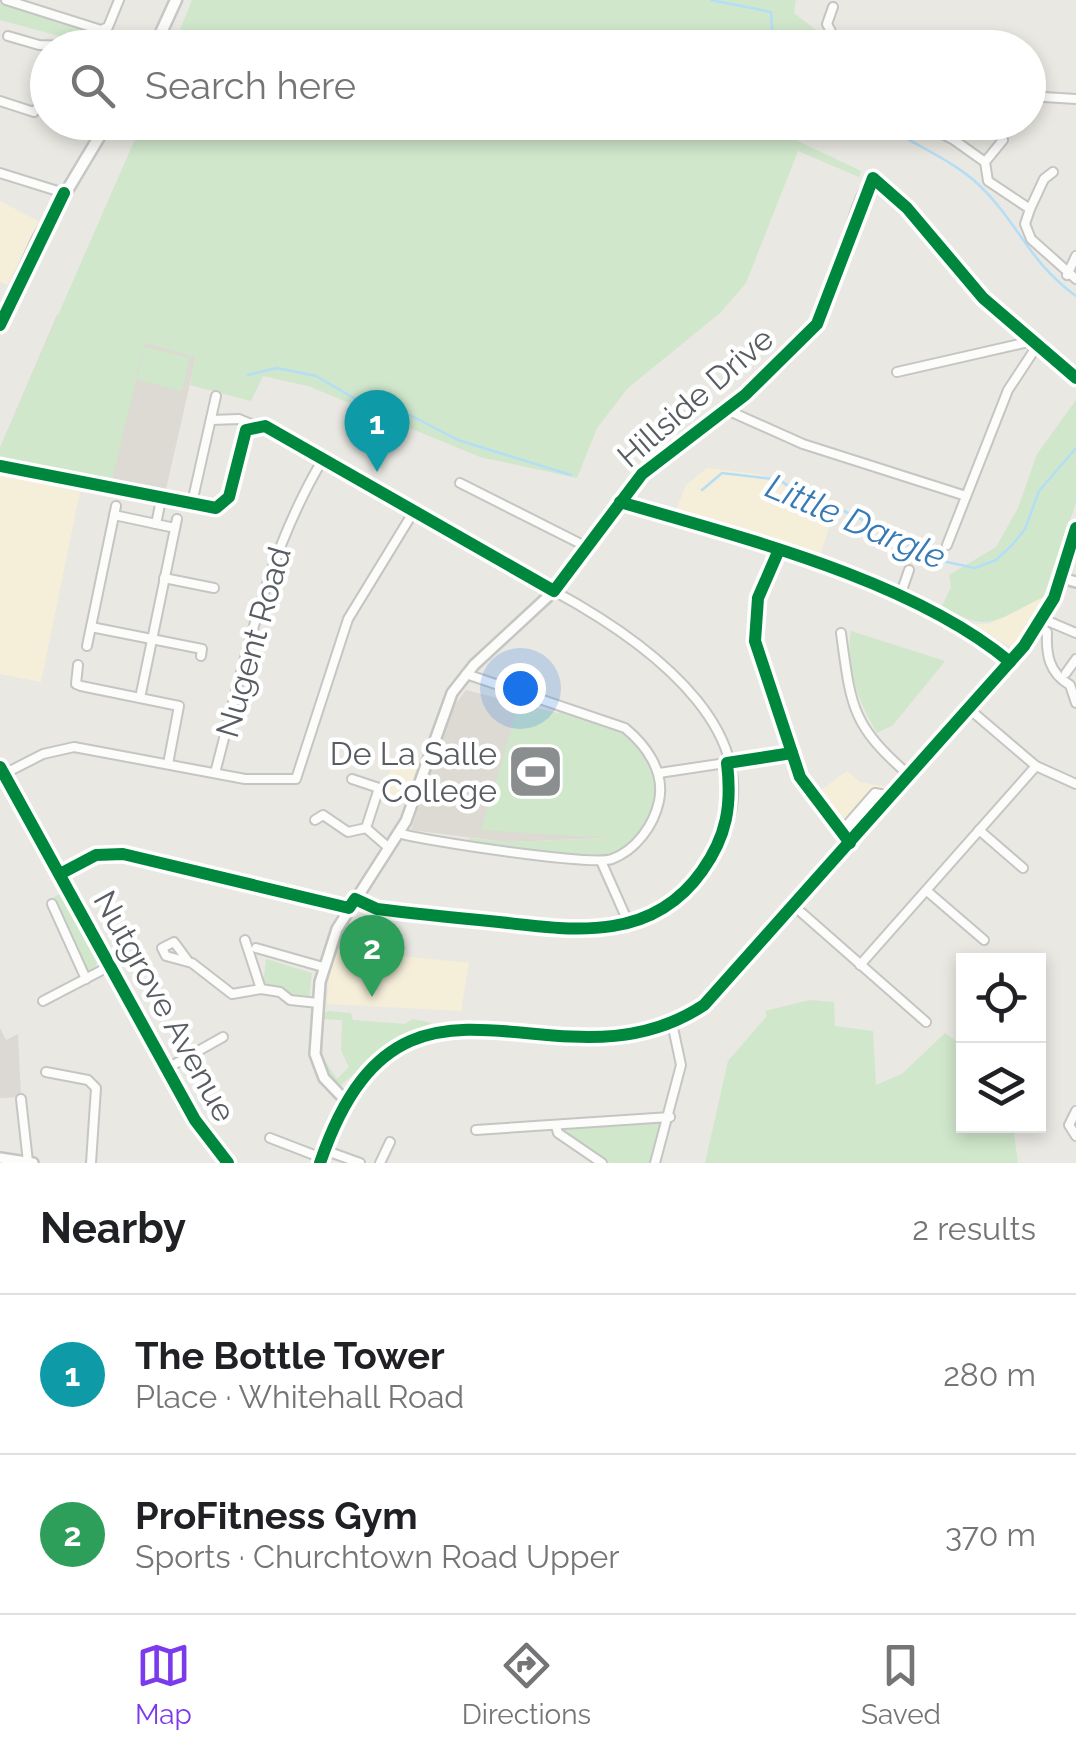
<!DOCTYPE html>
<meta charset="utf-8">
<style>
body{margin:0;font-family:Raleway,sans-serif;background:#f6f6f6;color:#202124}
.controls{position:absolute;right:30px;bottom:30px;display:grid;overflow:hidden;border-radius:0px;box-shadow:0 5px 15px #0003}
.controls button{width:90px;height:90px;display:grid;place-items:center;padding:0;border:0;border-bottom:2px solid #e0e0e0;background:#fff;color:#202124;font:50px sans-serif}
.you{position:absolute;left:520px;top:688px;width:35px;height:35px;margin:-25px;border:8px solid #fff;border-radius:50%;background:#1a73e8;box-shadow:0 0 0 15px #1a73e833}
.badge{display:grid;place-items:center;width:65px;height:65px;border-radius:50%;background:#7c3aed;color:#fff;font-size:32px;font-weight:700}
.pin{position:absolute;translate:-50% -82px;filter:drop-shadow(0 2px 5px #0008)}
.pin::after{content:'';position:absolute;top:52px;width:35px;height:30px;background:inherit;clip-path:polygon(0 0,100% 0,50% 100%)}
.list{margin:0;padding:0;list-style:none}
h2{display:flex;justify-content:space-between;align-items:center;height:130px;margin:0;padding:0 40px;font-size:42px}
h2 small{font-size:32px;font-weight:400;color:#757577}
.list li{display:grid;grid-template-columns:65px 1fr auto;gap:30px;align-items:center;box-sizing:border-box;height:160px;padding:0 40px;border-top:2px solid #e0e0e0}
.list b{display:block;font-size:38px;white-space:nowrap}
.list p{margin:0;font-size:32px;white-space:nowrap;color:#757577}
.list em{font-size:32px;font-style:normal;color:#757577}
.icon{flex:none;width:55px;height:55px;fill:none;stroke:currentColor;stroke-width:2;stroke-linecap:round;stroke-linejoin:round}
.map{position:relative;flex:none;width:1076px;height:1163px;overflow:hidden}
.search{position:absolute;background:#fff;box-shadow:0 5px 15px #0003;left:30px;right:30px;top:30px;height:110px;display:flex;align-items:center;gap:25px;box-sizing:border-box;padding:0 35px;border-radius:55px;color:#757577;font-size:38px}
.sheet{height:450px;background:#fff}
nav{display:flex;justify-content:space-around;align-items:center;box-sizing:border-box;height:140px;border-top:2px solid #e0e0e0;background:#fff;font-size:28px;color:#757577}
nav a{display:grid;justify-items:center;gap:5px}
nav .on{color:#7c3aed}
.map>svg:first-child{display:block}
.commercial{fill:#f5eed9}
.industrial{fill:#dcd9d5}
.education{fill:#dcdad2}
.green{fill:#d0e7cc}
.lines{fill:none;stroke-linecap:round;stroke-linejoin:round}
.stream{stroke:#b4def6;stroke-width:2.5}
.minor-casing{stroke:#c5c5c3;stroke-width:12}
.tertiary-casing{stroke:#c5c5c3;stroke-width:14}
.secondary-casing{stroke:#c6c7c6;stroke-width:15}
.minor{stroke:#fcfcfb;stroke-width:8}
.tertiary{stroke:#fcfcfb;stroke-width:9}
.secondary{stroke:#fcfcfb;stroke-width:10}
.cycleway-casing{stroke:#fff;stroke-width:19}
.cycleway{stroke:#00873e;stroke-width:12}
.labels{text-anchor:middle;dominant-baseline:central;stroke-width:9;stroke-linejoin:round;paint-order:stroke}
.street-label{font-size:32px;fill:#585d61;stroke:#fff}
.poi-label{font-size:32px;fill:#585d61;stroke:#fff;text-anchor:end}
.water-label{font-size:35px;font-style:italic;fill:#377ab4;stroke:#fff}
</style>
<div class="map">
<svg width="1076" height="1163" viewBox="0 0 1076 1163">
<rect width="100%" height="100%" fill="#e9e8e2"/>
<!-- commercial -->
<g class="commercial">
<path d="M0,201l40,21 -33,63 -7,-3z"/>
<path d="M707,468l56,7 71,37 -15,47 -144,-47 11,-27z"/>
<path d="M0,474l80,18 -39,190 -41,-8z"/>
<path d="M1043,597l-3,12 -28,39 -40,-24h17z"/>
<path d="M396,753l24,4 -13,41 -25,-4z"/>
<path d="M847,771l13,11 26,5 -39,45 -30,-39z"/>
<path d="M336,949l133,14 -8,48 -134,-7 3,-40z"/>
</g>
<!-- industrial -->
<path class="industrial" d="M0,1028l6,12 12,-6 3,63 -21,1z"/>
<!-- education -->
<g class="education">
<path d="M57,315l139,42 -30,132 -13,2 -153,-31v-12z"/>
<path d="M466,690l130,33 33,114 -124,5 -94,-12 39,-119z"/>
</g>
<!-- green -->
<g class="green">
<path d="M192,0h604l-2,13 30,23 2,11h-653z"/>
<path d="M0,2l93,30 20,-2 -8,17h-5l-100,-27z"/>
<path d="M142,123h661l-5,18 63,30 -2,6 -61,-26 -52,132 -26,30 -92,75 -31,40 -20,50 -97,-21 -172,-71 -45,-10 -12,25 -61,-16 6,-28 -51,-14 -34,141 -111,-24v-12z"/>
<path d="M145,347l45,11 -8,33 -45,-11z"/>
<path d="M1076,400v103l-33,94c-47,23 -53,38 -101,9l9,-19 -2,-12 47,-28 22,-39 19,-54z"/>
<path d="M851,631l94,30 -52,64 -16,8c-18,-32 -33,-64 -26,-102z"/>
<path d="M519,704l40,10 1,-4c20,5 50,9 66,22 47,37 37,113 -26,124 -30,6 -99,-11 -132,-15l1,-3 36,4 108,-4 -132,-8z"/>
<path d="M61,893l37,66 -2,7 -9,6 -34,-74z"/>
<path d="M266,959l46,14 -3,27 -46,-15z"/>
<path d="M810,1000l24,2 1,24 38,5 3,54 26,-11 43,-41 18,13 1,80h49l5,37h-313l23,-102 39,-45 -2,-5z"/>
<path d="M328,1011l23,2 2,7 52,4 8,-5 19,4 -48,24 -44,39 -14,-14 -4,-16 15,23 12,-12 -8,-17 1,-30 -18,-1 -3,27 2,-32z"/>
<path d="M665,1121l-14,42h-41l-49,-31 1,-4z"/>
</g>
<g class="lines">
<!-- stream -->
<g class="stream">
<path d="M711,0l60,12 2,36"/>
<path d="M880,122c31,22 72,37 99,63 39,37 48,75 97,111"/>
<path d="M248,375l29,-7 39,8 36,21 52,15 54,28 113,35"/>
<path d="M702,490l20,-17 58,7 39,28 25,3 45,21 39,26 47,10 21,-8 16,-15 13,-16 14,-38 37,-43"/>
</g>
<defs>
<g id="minor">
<path d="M6,0l95,30 7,-3 11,-27"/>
<path d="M833,7l-6,17 13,24"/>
<path d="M8,36l31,9 32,1"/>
<path d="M1028,96l48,3"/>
<path d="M0,101l34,11 14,-17"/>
<path d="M919,122l35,18 31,22 3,19 42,28 -5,15 6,15 45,40"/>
<path d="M985,162l18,-22"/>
<path d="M0,173l64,20"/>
<path d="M1030,209l14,-30 9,-7"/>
<path d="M1067,275l9,-19"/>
<path d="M897,372l136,-31"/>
<path d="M727,410l76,34 163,52"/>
<path d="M211,420l28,-1 14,6"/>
<path d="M460,483l129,65"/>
<path d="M194,494l22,-98"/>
<path d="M620,502c53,-74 147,-104 199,-181 24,-36 29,-117 54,-143l34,30 76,90 93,80"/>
<path d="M114,515l61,13"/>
<path d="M156,524l5,-24"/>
<path d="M947,545l61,-155 29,-44"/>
<path d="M778,552l-20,46 -3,43 45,136 50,66"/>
<path d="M164,578l50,10"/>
<path d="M900,596l9,-26"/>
<path d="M1043,619l33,14"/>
<path d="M1039,626l8,6c-1,23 2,41 23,53l6,18"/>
<path d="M91,627l111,22 -1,7"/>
<path d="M841,633c10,73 10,92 68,142"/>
<path d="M87,646l29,-140"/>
<path d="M78,665l-2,19 5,2 98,20 -11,58"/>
<path d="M1066,673l10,-14"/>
<path d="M140,698l37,-179"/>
<path d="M968,708l68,58 40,18"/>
<path d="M215,773c29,-109 50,-217 108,-314"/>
<path d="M659,773l133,-20"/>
<path d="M4,774l39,-20 31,-7 171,32h51l52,-160 66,-108"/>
<path d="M352,779l27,9 -13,40 23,20"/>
<path d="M315,820l8,-5 25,17 18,-4"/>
<path d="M979,830l44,38"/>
<path d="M398,833c26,8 194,33 214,26 24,-9 42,-34 47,-58 6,-29 -12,-55 -34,-73l-159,-54"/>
<path d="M840,833l35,-40 16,3"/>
<path d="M601,861l28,63"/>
<path d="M60,874l36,-19 27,-1 226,54"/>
<path d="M927,891l57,49"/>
<path d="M355,899l22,10c59,7 188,31 241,18 39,-9 68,-33 90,-65 85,-120 -64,-222 -154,-271"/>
<path d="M52,904l34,75"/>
<path d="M794,906l132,116"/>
<path d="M245,940l16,49 19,3 10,8 28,3"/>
<path d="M256,948l67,19"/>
<path d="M188,961l-14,-19 -12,6 4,8 26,7 40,31 29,-5"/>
<path d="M860,965l176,-199"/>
<path d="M43,1001l67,-35"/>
<path d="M166,1069l57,-32"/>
<path d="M46,1072l42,8 8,8 -5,75"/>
<path d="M21,1099l7,63"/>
<path d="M1076,1111l-7,14 7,11"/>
<path d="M556,1126l2,7 44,30"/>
<path d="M476,1130l194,-13"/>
<path d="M270,1138l52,20"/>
<path d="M324,1150l36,13"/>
<path d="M380,1163l10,-21"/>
<path d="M655,1163l26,-98 -9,-42"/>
</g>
<g id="tertiary">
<path d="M0,466l216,42 13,-11 17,-67 19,-4 289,165"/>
<path d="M1061,578l15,4"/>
<path d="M345,1100l-21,-22 -9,-24 5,-72 17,-53 69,-108 46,-128 22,-28 80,-74 66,-89c123,36 292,78 390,160"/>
<path d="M0,1158l33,5"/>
</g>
<g id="secondary">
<path d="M154,48l22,-48"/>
<path d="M0,325l38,-86 70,-117"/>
<path d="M0,767l195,353 33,43"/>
<path d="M320,1163c82,-242 236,-60 384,-158l320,-359 30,-48 22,-70"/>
</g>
</defs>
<!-- minor casing -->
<use href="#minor" class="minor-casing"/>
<!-- tertiary casing -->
<use href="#tertiary" class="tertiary-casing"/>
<!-- secondary casing -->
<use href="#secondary" class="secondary-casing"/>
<!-- minor -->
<use href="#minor" class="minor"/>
<!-- tertiary -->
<use href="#tertiary" class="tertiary"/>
<!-- secondary -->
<use href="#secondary" class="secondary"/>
<defs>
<g id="cycleway">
<path d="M0,325l64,-132"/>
<path d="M0,466l216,42 13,-11 17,-67 19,-4 289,165 88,-117 103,-79 72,-71 56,-146 34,30 76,90 93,80"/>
<path d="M620,502c123,36 292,78 390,160"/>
<path d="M778,552l-20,46 -3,43 45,136 50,66"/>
<path d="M0,767l195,353 33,43"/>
<path d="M60,874l36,-19 27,-1 226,54 6,-9 22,10c40,5 81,9 122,13 75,9 153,20 203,-51 25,-35 30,-66 25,-108l65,-10"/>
<path d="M320,1163c82,-242 236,-60 384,-158l320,-359 30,-48 22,-70"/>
</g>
</defs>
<!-- cycleway casing -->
<use href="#cycleway" class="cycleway-casing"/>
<!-- cycleway -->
<use href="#cycleway" class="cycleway"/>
</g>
<!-- icons -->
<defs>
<symbol id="stadium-square" viewBox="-11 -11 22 22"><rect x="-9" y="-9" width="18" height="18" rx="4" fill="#8b8e8e" stroke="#fff"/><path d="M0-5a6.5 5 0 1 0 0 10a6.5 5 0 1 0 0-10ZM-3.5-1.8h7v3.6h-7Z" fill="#fff"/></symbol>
</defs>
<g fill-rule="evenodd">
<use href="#stadium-square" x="504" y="740" width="63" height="63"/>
</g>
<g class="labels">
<!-- street labels -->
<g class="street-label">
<text transform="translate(695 397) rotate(-41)">Hillside Drive</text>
<text transform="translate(253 642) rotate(-74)">Nugent Road</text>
<text transform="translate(165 1006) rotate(61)">Nutgrove Avenue</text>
</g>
<!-- poi labels -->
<g class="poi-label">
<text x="497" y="753">De La Salle<tspan x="497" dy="37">College</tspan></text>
</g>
<!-- water labels -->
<g class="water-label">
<text transform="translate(856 521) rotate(23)">Little Dargle</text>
</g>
</g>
</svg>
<div class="controls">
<button><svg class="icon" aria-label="locate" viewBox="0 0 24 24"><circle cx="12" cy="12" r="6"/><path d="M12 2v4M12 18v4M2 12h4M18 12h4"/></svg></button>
<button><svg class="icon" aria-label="layers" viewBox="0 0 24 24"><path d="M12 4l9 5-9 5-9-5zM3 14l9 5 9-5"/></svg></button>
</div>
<div class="you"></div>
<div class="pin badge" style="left:377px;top:472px;background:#0f9aa8">1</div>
<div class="pin badge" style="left:372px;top:997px;background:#2e9e5b">2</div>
<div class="search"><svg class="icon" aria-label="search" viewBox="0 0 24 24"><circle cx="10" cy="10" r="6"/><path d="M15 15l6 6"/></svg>Search here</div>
</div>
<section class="sheet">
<h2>Nearby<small>2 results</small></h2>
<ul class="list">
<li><span class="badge" style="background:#0f9aa8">1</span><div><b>The Bottle Tower</b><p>Place · Whitehall Road</p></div><em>280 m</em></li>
<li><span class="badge" style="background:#2e9e5b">2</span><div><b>ProFitness Gym</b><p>Sports · Churchtown Road Upper</p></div><em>370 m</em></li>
</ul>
</section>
<nav>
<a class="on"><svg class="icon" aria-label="map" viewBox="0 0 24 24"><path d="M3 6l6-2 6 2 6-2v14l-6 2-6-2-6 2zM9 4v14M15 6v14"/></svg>Map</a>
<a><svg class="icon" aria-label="directions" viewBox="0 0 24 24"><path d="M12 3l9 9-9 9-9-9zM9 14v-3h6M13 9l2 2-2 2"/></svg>Directions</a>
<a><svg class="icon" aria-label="saved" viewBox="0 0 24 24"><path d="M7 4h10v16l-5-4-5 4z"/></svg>Saved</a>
</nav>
